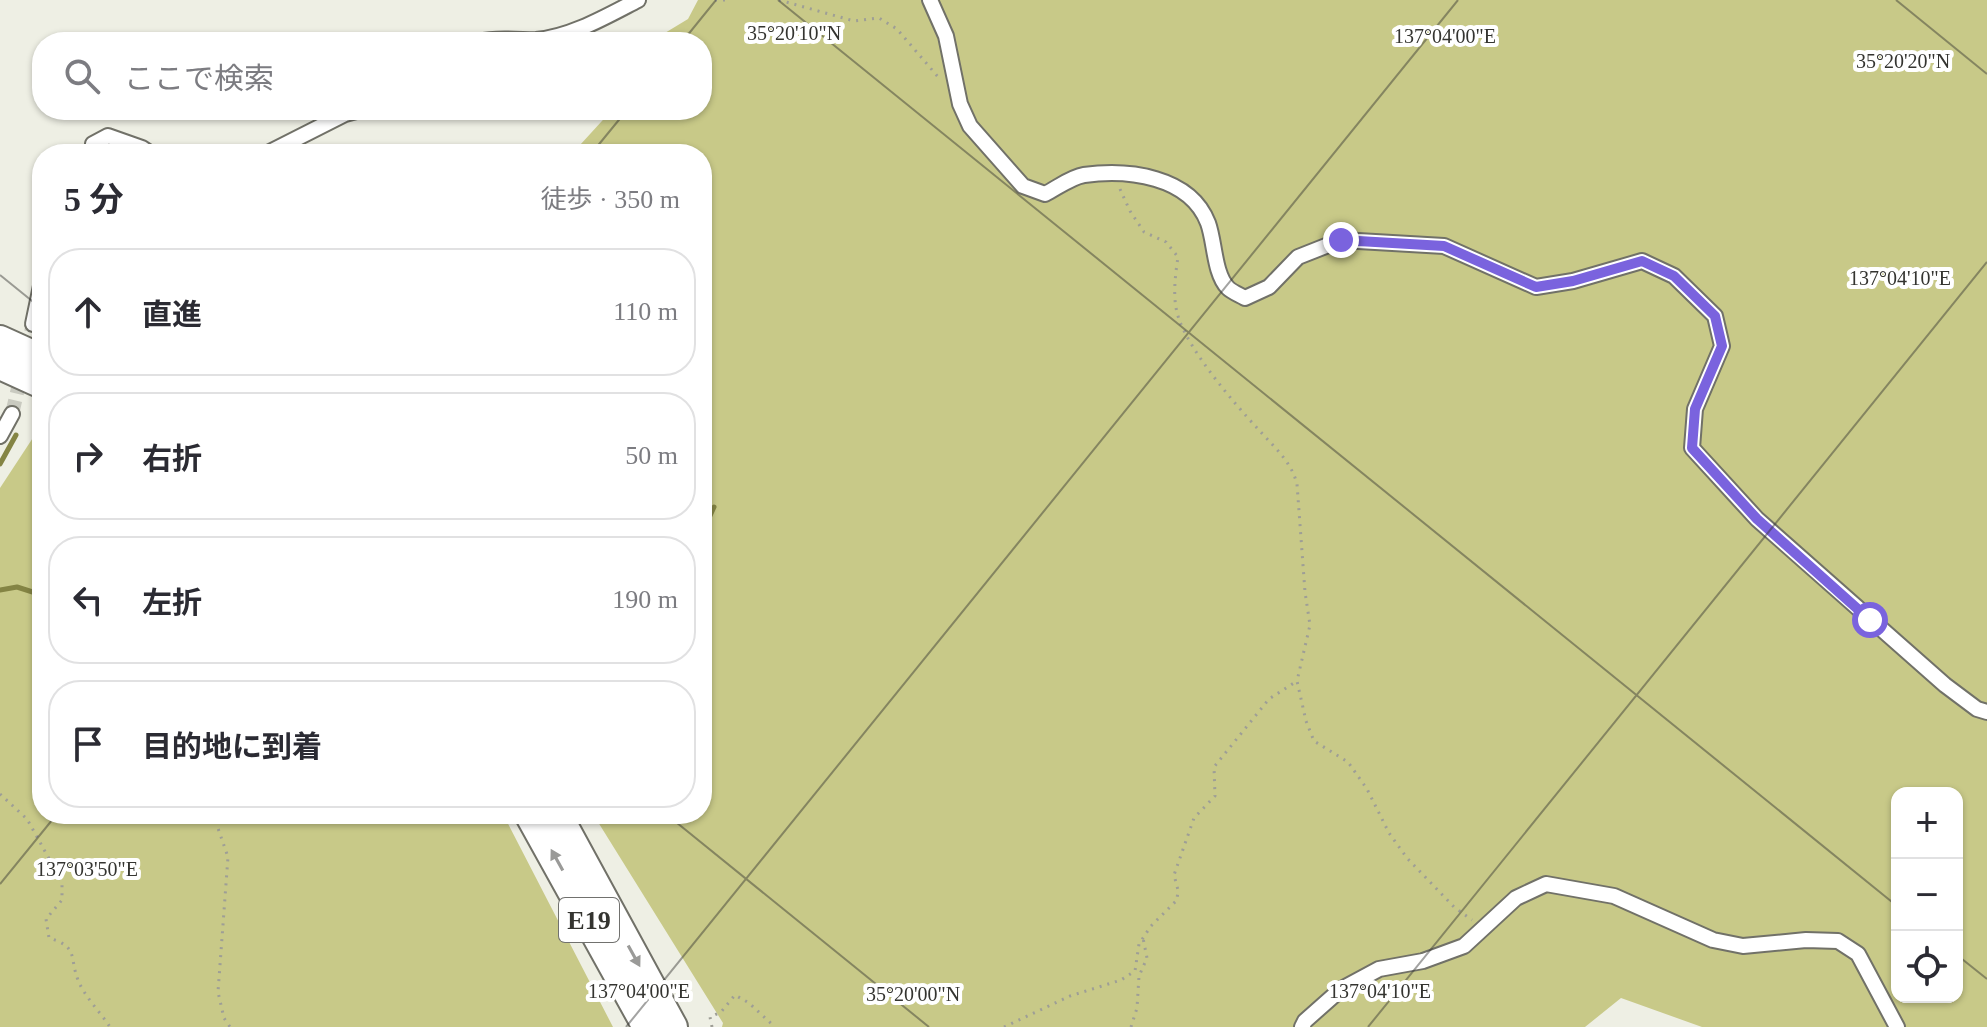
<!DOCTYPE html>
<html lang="ja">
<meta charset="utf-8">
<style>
body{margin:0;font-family:"Times New Roman","Noto Sans JP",serif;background:#f2f2f3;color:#2b2b33}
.controls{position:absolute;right:24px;bottom:24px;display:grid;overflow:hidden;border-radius:16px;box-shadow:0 2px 6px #0004}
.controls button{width:72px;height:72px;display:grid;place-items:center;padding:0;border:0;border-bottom:2px solid #e1e1e2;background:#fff;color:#2b2b33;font:40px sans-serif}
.stop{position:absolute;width:24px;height:24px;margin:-18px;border:6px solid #7a63de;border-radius:50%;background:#fff}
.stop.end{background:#7a63de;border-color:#fff;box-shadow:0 2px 8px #0008}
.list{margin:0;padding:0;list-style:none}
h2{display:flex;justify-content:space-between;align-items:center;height:104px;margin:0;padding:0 32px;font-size:34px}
h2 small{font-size:26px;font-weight:400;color:#7c7c81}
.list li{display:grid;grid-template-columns:52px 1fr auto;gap:24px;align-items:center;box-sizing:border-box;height:128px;margin:0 16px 16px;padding:0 16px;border:2px solid #e1e1e2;border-radius:32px}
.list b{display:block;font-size:30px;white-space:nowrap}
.list em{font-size:26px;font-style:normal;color:#7c7c81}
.icon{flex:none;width:44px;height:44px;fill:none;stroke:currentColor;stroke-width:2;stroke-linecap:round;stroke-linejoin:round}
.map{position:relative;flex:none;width:1987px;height:1027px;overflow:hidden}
.search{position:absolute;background:#fff;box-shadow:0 2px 6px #0004;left:32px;top:32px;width:680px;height:88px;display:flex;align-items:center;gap:20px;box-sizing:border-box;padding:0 28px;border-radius:32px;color:#7c7c81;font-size:30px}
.panel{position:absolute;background:#fff;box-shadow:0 2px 6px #0004;left:32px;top:144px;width:680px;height:680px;border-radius:32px}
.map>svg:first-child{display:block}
.green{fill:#c8c988;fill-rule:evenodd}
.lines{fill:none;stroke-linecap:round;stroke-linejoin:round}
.stream{stroke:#848444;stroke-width:5}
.minor-tunnel{stroke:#c9cac0;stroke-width:14;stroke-dasharray:14 7;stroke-linecap:butt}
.minor-casing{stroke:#717168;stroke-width:18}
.motorway-casing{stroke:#717168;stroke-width:32}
.path{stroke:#9e9e96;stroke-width:3;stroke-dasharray:2 6;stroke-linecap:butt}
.minor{stroke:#fff;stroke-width:14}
.motorway{stroke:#fff;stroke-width:28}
.oneway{fill:#9a9a98}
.route{stroke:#7a63de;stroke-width:10}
.ticks{fill:none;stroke:#343430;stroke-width:2;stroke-opacity:0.45}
.labels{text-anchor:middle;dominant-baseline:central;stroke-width:8;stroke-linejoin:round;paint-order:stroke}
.shield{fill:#fff;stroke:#71716e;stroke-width:2}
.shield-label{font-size:26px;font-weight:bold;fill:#343430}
.ticks-label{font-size:20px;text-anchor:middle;fill:#343430;stroke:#fff;stroke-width:8;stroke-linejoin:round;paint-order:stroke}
</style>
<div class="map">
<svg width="1987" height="1027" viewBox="0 0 1987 1027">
<rect width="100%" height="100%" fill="#eeefe4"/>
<!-- green -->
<g class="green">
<path d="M698,0h1289v1027h-285l-81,-29 -36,29h-863l1,-4 -130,-209h109v-660h-126l4,-9 32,-35h90v-68h-52l38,-23zM1897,793h60v204h-60z"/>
<path d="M42,424v390h461l110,213h-613v-539z"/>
</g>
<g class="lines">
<!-- stream -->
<g class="stream">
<path d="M543,154v-2"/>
<path d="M0,464l16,-29"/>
<path d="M702,533l12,-26"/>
<path d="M0,590l17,-3 25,8"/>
</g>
<!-- minor-tunnel -->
<path class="minor-tunnel" d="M12,414l21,-90"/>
<defs>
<g id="minor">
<path d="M930,0l16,36 14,68 10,22 53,60 22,8c12,-6 26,-17 39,-19 44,-6 106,1 124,48 7,19 6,51 20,65 4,4 12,7 17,10l24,-11 29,-30 43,-17 103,6 92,41 37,-6 69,-20 32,15 41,40 7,30 -27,63 -3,39 65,71 188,166 32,24 10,3"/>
<path d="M479,42c19,-5 37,-1 57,-2 35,-3 71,-24 102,-40"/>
<path d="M92,154l1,-10 15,-8 34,12 9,6"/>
<path d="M266,154l79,-40 15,-4"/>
<path d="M33,324l9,-43"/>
<path d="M0,436l12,-22"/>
<path d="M1302,1027l3,-6 35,-31 39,-21 44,-8 41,-15 52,-48 30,-14 68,12 99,44 30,6 63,-6 32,1 20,13 39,73"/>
</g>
<g id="motorway">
<path d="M0,340l42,19"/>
<path d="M0,365l42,19"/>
<path d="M529,814l118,213"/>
<path d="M557,814l116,213"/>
</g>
</defs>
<!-- minor casing -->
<use href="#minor" class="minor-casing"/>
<!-- motorway casing -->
<use href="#motorway" class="motorway-casing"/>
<!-- path -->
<g class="path">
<path d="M715,0h10"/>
<path d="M779,0l75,21 25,-3 18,11 42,49"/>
<path d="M1120,189l10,22 14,21 22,10 12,15c-3,20 -6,43 1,62 12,34 54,83 79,110 16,18 33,32 39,55l8,108 5,33 -13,56 9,40 8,20 34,21 19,27 22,44 18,25 47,49 18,13"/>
<path d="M0,794l27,25 35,63v18l-16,19 3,19c30,9 20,19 29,42 6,16 23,33 32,47"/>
<path d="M213,814l15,43 -10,135 6,26 6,9"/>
<path d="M712,1027l-2,-10 11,-5 14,-17 14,8 26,24"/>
<path d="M1004,1027l66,-31 51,-16 14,-9 4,-27 12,-18 26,-26 1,-10 -4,-15 20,-57 21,-22 -1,-29 55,-68 28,-18"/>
<path d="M1131,1027l6,-19 2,-32 8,-18 -4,-20"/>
</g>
<!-- minor -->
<use href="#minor" class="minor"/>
<!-- motorway -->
<use href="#motorway" class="motorway"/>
</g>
<!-- one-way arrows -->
<defs><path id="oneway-solid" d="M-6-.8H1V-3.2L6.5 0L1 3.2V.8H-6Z" transform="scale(2)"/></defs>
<g class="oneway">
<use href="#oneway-solid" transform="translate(557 860) rotate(-119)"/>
<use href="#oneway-solid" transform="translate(634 956) rotate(61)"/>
</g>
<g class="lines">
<!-- route -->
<path class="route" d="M1341,240l103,6 92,41 37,-6 69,-20 32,15 41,40 7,30 -27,63 -3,39 65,71 113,101"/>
</g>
<!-- ticks -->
<path class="ticks" d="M778,0l1119,906M1896,0l91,74M682,42l34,-42M591,154l36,-44M0,275l42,34M666,814l263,213M0,884l57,-70M1957,955l30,24M626,1027l832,-1027M1368,1027l619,-765"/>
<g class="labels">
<!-- shield labels -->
<rect class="shield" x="559" y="898" width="60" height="44" rx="6"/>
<g class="shield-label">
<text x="589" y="920">E19</text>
</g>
</g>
<g class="ticks-label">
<text x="794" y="40">35°20'10"N</text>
<text x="1445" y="43">137°04'00"E</text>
<text x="1903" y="68">35°20'20"N</text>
<text x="1900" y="285">137°04'10"E</text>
<text x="87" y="876">137°03'50"E</text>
<text x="639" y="998">137°04'00"E</text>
<text x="1380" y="998">137°04'10"E</text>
<text x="913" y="1001">35°20'00"N</text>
</g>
</svg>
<div class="controls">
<button>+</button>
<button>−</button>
<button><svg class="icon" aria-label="locate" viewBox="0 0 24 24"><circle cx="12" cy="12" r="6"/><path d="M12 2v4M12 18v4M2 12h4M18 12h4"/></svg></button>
</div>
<div class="stop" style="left:1870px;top:620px"></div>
<div class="stop end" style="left:1341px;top:240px"></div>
<div class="search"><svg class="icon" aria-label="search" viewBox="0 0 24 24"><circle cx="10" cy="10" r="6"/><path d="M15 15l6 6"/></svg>ここで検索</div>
<section class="panel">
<h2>5 分<small>徒歩 · 350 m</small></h2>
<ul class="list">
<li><svg class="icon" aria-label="ahead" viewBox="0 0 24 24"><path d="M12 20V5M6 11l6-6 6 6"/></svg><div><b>直進</b></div><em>110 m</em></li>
<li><svg class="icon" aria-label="right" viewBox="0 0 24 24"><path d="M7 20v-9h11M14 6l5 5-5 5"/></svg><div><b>右折</b></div><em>50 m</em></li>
<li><svg class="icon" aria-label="left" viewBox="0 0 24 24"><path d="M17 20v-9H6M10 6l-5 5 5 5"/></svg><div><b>左折</b></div><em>190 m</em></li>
<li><svg class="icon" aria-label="arrive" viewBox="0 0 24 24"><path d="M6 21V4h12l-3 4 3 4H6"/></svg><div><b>目的地に到着</b></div></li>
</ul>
</section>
</div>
